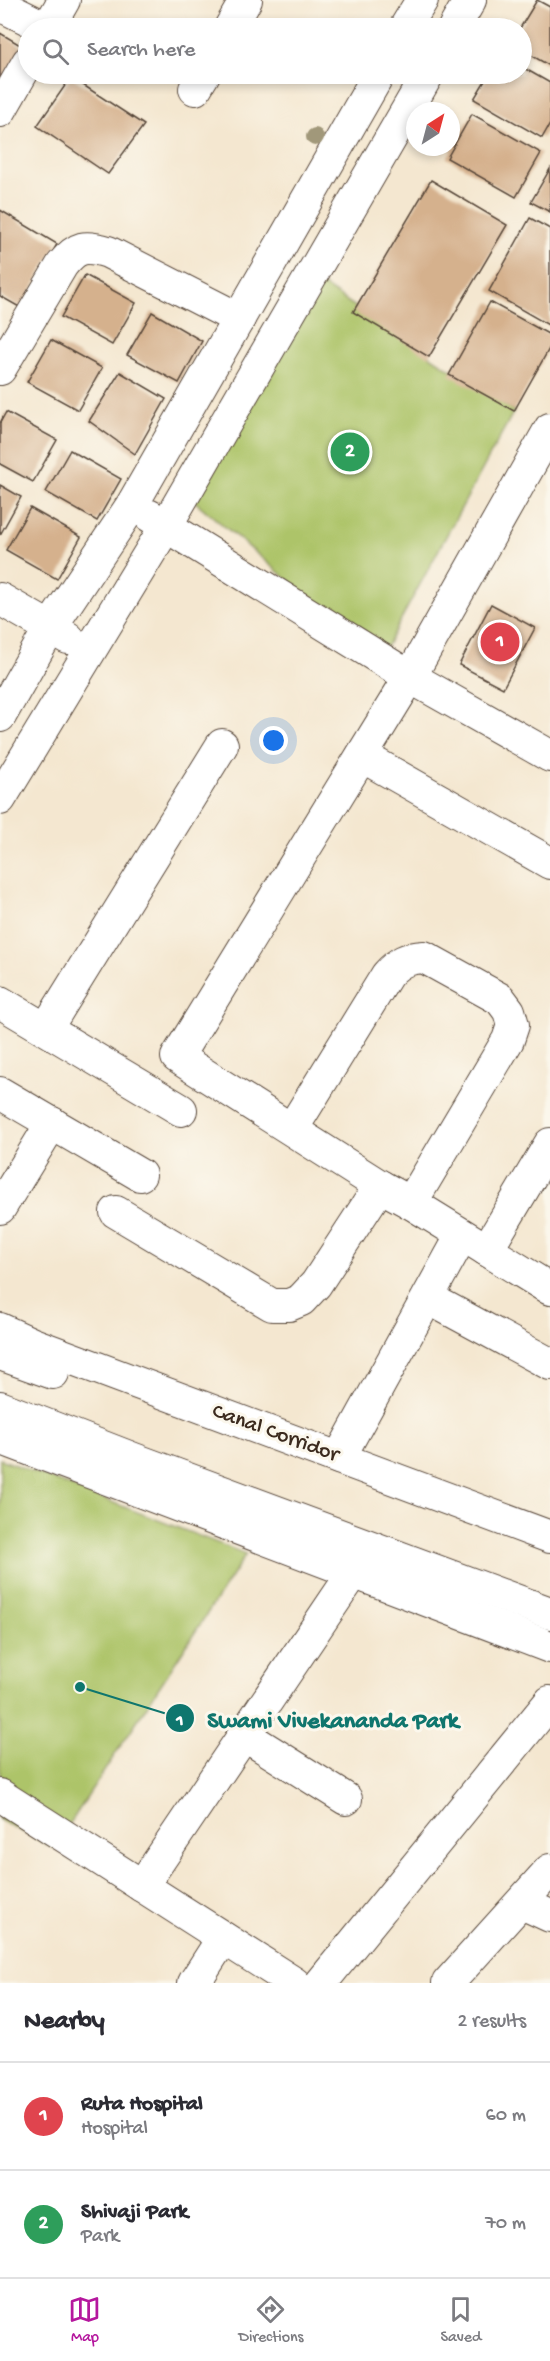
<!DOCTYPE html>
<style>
body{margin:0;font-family:"Gochi Hand",sans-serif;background:#f2f2f3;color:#2b2b33}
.compass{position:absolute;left:406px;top:102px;width:54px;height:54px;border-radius:50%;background:#fff;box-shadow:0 3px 9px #0003;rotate:36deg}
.you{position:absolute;left:274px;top:741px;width:21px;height:21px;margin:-15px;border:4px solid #fff;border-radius:50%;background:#1a73e8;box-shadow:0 0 0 9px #1a73e833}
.badge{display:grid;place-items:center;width:39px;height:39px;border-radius:50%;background:#b5179e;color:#fff;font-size:20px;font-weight:700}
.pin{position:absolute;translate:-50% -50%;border:3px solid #fff;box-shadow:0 2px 6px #0006}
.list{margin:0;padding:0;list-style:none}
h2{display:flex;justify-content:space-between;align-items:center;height:78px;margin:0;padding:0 24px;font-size:26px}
h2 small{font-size:20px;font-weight:400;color:#7c7c81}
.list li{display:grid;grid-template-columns:39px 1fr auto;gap:18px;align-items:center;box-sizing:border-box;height:108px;padding:0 24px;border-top:2px solid #e1e1e2}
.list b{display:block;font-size:22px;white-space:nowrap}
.list p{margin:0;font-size:20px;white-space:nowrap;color:#7c7c81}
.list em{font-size:20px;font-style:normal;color:#7c7c81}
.icon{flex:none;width:33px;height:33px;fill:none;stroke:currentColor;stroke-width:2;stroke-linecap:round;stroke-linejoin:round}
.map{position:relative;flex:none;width:550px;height:1983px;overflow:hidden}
.search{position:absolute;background:#fff;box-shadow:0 3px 9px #0003;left:18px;right:18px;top:18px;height:66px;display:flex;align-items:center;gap:15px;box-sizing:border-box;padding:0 21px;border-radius:33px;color:#7c7c81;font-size:22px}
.sheet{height:294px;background:#fff}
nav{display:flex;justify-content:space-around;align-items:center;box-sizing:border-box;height:84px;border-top:2px solid #e1e1e2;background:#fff;font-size:16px;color:#7c7c81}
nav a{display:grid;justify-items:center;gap:3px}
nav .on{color:#b5179e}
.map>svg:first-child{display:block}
.green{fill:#adc469;stroke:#747744;stroke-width:1.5}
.building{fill:#d5b18d}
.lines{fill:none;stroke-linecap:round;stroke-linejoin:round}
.minor-casing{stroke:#574639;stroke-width:34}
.minor{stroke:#fff;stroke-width:32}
.tree{fill:#a1987a}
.labels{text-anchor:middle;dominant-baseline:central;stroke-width:6;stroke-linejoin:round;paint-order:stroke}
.street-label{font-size:22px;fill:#3b2a1e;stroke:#fbf7ec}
.leader{fill:none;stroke:#0f766e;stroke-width:2}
.callout-dot{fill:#0f766e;stroke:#fbf7ec;stroke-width:2}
.mark-label{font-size:18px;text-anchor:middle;font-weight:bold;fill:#fff}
.callout-label{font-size:24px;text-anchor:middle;font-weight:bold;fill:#0f766e;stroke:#fbf7ec;stroke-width:6;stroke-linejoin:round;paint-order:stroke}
</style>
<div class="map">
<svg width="550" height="1983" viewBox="0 0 550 1983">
<rect width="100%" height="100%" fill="#fbf7ec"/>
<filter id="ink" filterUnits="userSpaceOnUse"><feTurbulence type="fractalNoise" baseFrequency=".0167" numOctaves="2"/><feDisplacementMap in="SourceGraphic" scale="12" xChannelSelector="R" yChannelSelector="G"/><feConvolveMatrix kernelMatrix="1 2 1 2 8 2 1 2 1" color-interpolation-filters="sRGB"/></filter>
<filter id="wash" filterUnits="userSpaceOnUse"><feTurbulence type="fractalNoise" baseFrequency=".008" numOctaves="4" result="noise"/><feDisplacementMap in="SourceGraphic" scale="24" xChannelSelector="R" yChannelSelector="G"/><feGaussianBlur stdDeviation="1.35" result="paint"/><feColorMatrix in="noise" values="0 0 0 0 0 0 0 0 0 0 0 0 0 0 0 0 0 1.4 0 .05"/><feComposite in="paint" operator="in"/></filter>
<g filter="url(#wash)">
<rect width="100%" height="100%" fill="#f4e7d0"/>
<!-- green -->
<g class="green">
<path d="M310,277l204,134 -134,247 -195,-165z"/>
<path d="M0,1459l246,95 -192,294 -54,-28z"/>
</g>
<g id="blocks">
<!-- building -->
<g class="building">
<path d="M537,0l13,7v59l-28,-16 -2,-22z"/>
<path d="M0,33l22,13 -22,38z"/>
<path d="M522,67l28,16v41l-8,14 -68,-39 15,-25h33z"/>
<path d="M71,77l73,48 -36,49 -71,-48z"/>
<path d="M472,114l69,39 -25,44 -69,-39z"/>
<path d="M550,169v43l-19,-10z"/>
<path d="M431,180l76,45 -78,132 -76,-45z"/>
<path d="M0,210l57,34 -36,64 -21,-12z"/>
<path d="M530,218l20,11v97l-61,-35z"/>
<path d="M85,275l51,28 -24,42 -51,-28z"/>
<path d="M490,302l60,33v12l-36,64 -65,-36z"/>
<path d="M152,312l50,29 -23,42 -52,-28z"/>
<path d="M51,340l51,28 -24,42 -51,-28z"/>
<path d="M120,372l46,27 -31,55 -46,-33z"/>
<path d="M6,412l51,28 -24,42 -33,-18v-41z"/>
<path d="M70,450l51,29 -24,42 -51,-29z"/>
<path d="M0,485l21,12 -21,38z"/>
<path d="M30,508l51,29 -24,42 -51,-29z"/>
<path d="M491,604l44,24 -32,60 -44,-23z"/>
</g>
</g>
</g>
<g filter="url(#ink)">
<use href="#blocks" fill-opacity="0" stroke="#574639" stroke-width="1.5"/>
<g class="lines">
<defs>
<g id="minor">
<path d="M0,5l46,23"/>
<path d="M48,28l16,-28"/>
<path d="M230,28l16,-28"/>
<path d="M405,28l17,-28"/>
<path d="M454,28l16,-28"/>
<path d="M195,89l9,-15"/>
<path d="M0,111l28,-49"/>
<path d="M0,369l62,-104c15,-19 23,-20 46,-13l131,67"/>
<path d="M550,429l-140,248 -233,380 203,129 31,17 139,86"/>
<path d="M150,516l260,161 140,79"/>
<path d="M0,599l68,39"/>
<path d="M0,716l50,-88 82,-123 247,-431"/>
<path d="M362,756l188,107"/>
<path d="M0,799l166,-273 262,-452"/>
<path d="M0,1002l181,108"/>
<path d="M46,1029l176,-284"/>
<path d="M0,1093l140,82"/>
<path d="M292,1129l95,-154c11,-13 20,-17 37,-18l76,42 9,12 4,14 -5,15 -97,163"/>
<path d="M0,1208l52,-85"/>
<path d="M116,1212l156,93h17l12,-5 15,-16 64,-98"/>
<path d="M487,1250l63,-106"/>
<path d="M428,1298l122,66"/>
<path d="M0,1329l33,15 517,193"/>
<path d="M0,1354l53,19"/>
<path d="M0,1407l134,52 416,154"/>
<path d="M0,1438l550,209"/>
<path d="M339,1458l123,-223"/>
<path d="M244,1735l102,64"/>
<path d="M0,1795l294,188"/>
<path d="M142,1886l212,-314"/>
<path d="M522,1903l28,13"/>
<path d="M194,1983l29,-45"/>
<path d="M321,1983l229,-281"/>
<path d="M448,1983l102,-113"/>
</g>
</defs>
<!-- minor casing -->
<use href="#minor" class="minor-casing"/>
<!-- minor -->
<use href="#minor" class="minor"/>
</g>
<!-- trees -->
<circle class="tree" cx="315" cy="137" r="9"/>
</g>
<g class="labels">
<!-- street labels -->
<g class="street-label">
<text transform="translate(275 1434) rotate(20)">Canal Corridor</text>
</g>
</g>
<!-- callouts -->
<path class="leader" d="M80 1687L180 1718"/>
<g class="callout-dot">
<circle cx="80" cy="1687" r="6"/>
<circle cx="180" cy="1718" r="15"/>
</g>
<g class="mark-label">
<text x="180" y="1725">1</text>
</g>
<g class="callout-label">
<text x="333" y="1727">Swami Vivekananda Park</text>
</g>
</svg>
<svg class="compass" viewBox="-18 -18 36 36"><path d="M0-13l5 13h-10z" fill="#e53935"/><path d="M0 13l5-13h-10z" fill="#7c7c81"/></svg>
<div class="you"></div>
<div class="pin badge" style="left:500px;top:642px;background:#e0444e">1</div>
<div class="pin badge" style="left:350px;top:452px;background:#2e9e5b">2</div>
<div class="search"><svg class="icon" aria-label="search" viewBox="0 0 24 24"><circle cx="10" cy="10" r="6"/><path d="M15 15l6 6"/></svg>Search here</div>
</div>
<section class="sheet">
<h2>Nearby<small>2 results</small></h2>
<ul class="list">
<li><span class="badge" style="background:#e0444e">1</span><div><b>Ruta Hospital</b><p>Hospital</p></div><em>60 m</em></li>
<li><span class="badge" style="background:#2e9e5b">2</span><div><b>Shivaji Park</b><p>Park</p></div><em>70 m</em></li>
</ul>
</section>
<nav>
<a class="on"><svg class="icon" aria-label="map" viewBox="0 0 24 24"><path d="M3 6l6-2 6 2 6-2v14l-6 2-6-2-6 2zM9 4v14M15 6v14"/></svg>Map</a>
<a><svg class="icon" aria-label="directions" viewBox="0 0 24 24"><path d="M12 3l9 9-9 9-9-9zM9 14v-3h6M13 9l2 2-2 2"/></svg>Directions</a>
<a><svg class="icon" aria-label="saved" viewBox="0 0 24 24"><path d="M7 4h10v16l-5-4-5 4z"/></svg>Saved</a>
</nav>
